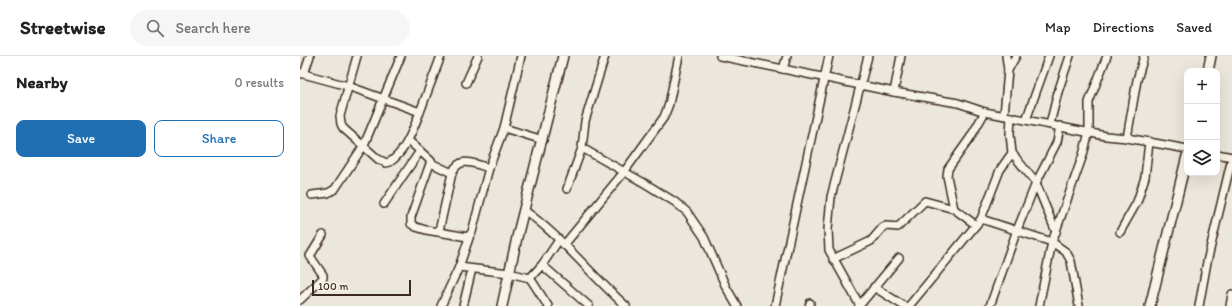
<!DOCTYPE html>
<meta charset="utf-8">
<style>
body{margin:0;font-family:Itim,sans-serif;background:#f6f6f6;color:#222}
.controls{position:absolute;right:12px;top:12px;display:grid;overflow:hidden;border-radius:8px;box-shadow:0 4px 16px #0002}
.controls button{width:36px;height:36px;display:grid;place-items:center;padding:0;border:0;border-bottom:1px solid #e0e0e0;background:#fff;color:#222;font:20px sans-serif}
.scale{position:absolute;left:12px;bottom:10px;width:99px;box-sizing:border-box;padding-left:4px;border:2px solid #3b2a1e;border-top:0;font-size:11px;line-height:14px;white-space:nowrap;color:#3b2a1e;-webkit-text-stroke:3px #f7f3e8;paint-order:stroke}
.list{margin:0;padding:0;list-style:none}
h2{display:flex;justify-content:space-between;align-items:center;height:52px;margin:0;padding:0 16px;font-size:17px}
h2 small{font-size:13px;font-weight:400;color:#767676}
.actions{display:flex;gap:8px;padding:12px 16px}
.actions a{flex:1;padding:9px 0;border:1px solid #1f6fb2;border-radius:8px;text-align:center;font-size:14px;color:#1f6fb2}
.actions .main{background:#1f6fb2;color:#fff}
.icon{flex:none;width:22px;height:22px;fill:none;stroke:currentColor;stroke-width:2;stroke-linecap:round;stroke-linejoin:round}
.map{position:relative;flex:none;width:932px;height:250px;overflow:hidden}
header{display:flex;align-items:center;gap:24px;box-sizing:border-box;height:56px;padding:0 20px;background:#fff;border-bottom:1px solid #e0e0e0}
header strong{font-size:19px}
nav{display:flex;gap:22px;margin-inline-start:auto;font-size:14px}
.search{width:280px;height:36px;background:#f6f6f6;display:flex;align-items:center;gap:10px;box-sizing:border-box;padding:0 14px;border-radius:22px;color:#767676;font-size:15px}
main{display:flex}
aside{flex:1;background:#fff}
.map>svg:first-child{display:block}
.lines{fill:none;stroke-linecap:round;stroke-linejoin:round}
.street-casing{stroke:#3b2a1e;stroke-width:10}
.secondary-casing{stroke:#3b2a1e;stroke-width:12}
.street{stroke:#f7f3e8;stroke-width:7}
.secondary{stroke:#f7f3e8;stroke-width:9}
</style>
<header>
<strong>Streetwise</strong>
<div class="search"><svg class="icon" aria-label="search" viewBox="0 0 24 24"><circle cx="10" cy="10" r="6"/><path d="M15 15l6 6"/></svg>Search here</div>
<nav><a>Map</a><a>Directions</a><a>Saved</a></nav>
</header>
<main>
<aside>
<h2>Nearby<small>0 results</small></h2>
<ul class="list">
</ul>
<div class="actions"><a class="main">Save</a><a>Share</a></div>
</aside>
<div class="map">
<svg width="932" height="250" viewBox="0 0 932 250">
<rect width="100%" height="100%" fill="#ece7dc"/>
<filter id="ink" filterUnits="userSpaceOnUse"><feTurbulence type="fractalNoise" baseFrequency=".025" numOctaves="2"/><feDisplacementMap in="SourceGraphic" scale="8" xChannelSelector="R" yChannelSelector="G"/><feConvolveMatrix kernelMatrix="1 2 1 2 8 2 1 2 1" color-interpolation-filters="sRGB"/></filter>
<g filter="url(#ink)">
<g class="lines">
<defs>
<g id="street">
<path d="M57,0l-17,60 1,8 2,4 35,31 8,4 4,-1c16,-11 23,-33 30,-50"/>
<path d="M221,0l-17,72 39,12"/>
<path d="M420,0l174,36 64,11 27,9 121,24 21,2 60,11"/>
<path d="M483,13l4,-13"/>
<path d="M708,14l8,-14"/>
<path d="M0,17l48,13 72,26 21,-56"/>
<path d="M4,18l6,-18"/>
<path d="M166,27l12,-27"/>
<path d="M594,36l7,-36"/>
<path d="M704,59l4,-45 -2,-14"/>
<path d="M711,61l-1,17 2,19 24,30 20,49"/>
<path d="M726,64l23,-64"/>
<path d="M750,68l8,-32 12,-36"/>
<path d="M827,82l10,-58 7,-24"/>
<path d="M108,84l23,21 -20,56v7l5,3 10,3 42,7 4,-5 17,-64 15,-40"/>
<path d="M282,92l64,36 29,18 12,10 17,25 22,50 11,19"/>
<path d="M917,98l15,3"/>
<path d="M131,107l21,10"/>
<path d="M267,133l15,-41 3,-27 20,-65"/>
<path d="M12,139l16,-2 7,-4 29,-44 37,-89"/>
<path d="M84,148l36,-53"/>
<path d="M224,154c38,27 67,65 102,96"/>
<path d="M681,163l71,23 14,10 5,9 8,45"/>
<path d="M676,169l-22,-16 -7,-33 1,-7 22,-31 15,-26"/>
<path d="M139,175l13,-58c8,-18 22,-9 37,-5"/>
<path d="M820,176l17,-30 8,-25 4,-35"/>
<path d="M264,189l60,-73 40,-55 5,-13 10,-48"/>
<path d="M533,203l38,-18 12,-14 3,-1 12,1 27,-26 29,8"/>
<path d="M242,209l47,41"/>
<path d="M159,211l50,6 21,5 12,-13 17,-25"/>
<path d="M230,222l18,28"/>
<path d="M574,231l30,19"/>
<path d="M0,244l23,-22v-3l-13,-19 13,-21"/>
<path d="M559,248l-30,-54 -1,-21 3,-32 37,-141"/>
<path d="M141,250l18,-39 11,-32"/>
<path d="M163,250l9,-37"/>
<path d="M475,250l54,-250"/>
<path d="M509,250l1,-3"/>
<path d="M559,250l40,-48"/>
<path d="M609,250l72,-87 19,-49 12,-17"/>
<path d="M690,250l27,-76 19,-47 21,-41 3,-16"/>
<path d="M739,250l13,-64 31,-87 6,-23v-30l18,-46"/>
<path d="M899,250l8,-44 25,-104"/>
<path d="M930,250l2,-12"/>
</g>
<g id="secondary">
<path d="M908,15l3,-15"/>
<path d="M202,250l16,-73 45,-177"/>
<path d="M850,250l37,-150"/>
</g>
</defs>
<!-- street casing -->
<use href="#street" class="street-casing"/>
<!-- secondary casing -->
<use href="#secondary" class="secondary-casing"/>
<!-- street -->
<use href="#street" class="street"/>
<!-- secondary -->
<use href="#secondary" class="secondary"/>
</g>
</g>
</svg>
<div class="controls">
<button>+</button>
<button>−</button>
<button><svg class="icon" aria-label="layers" viewBox="0 0 24 24"><path d="M12 4l9 5-9 5-9-5zM3 14l9 5 9-5"/></svg></button>
</div>
<div class="scale">100 m</div>
</div>
</main>
